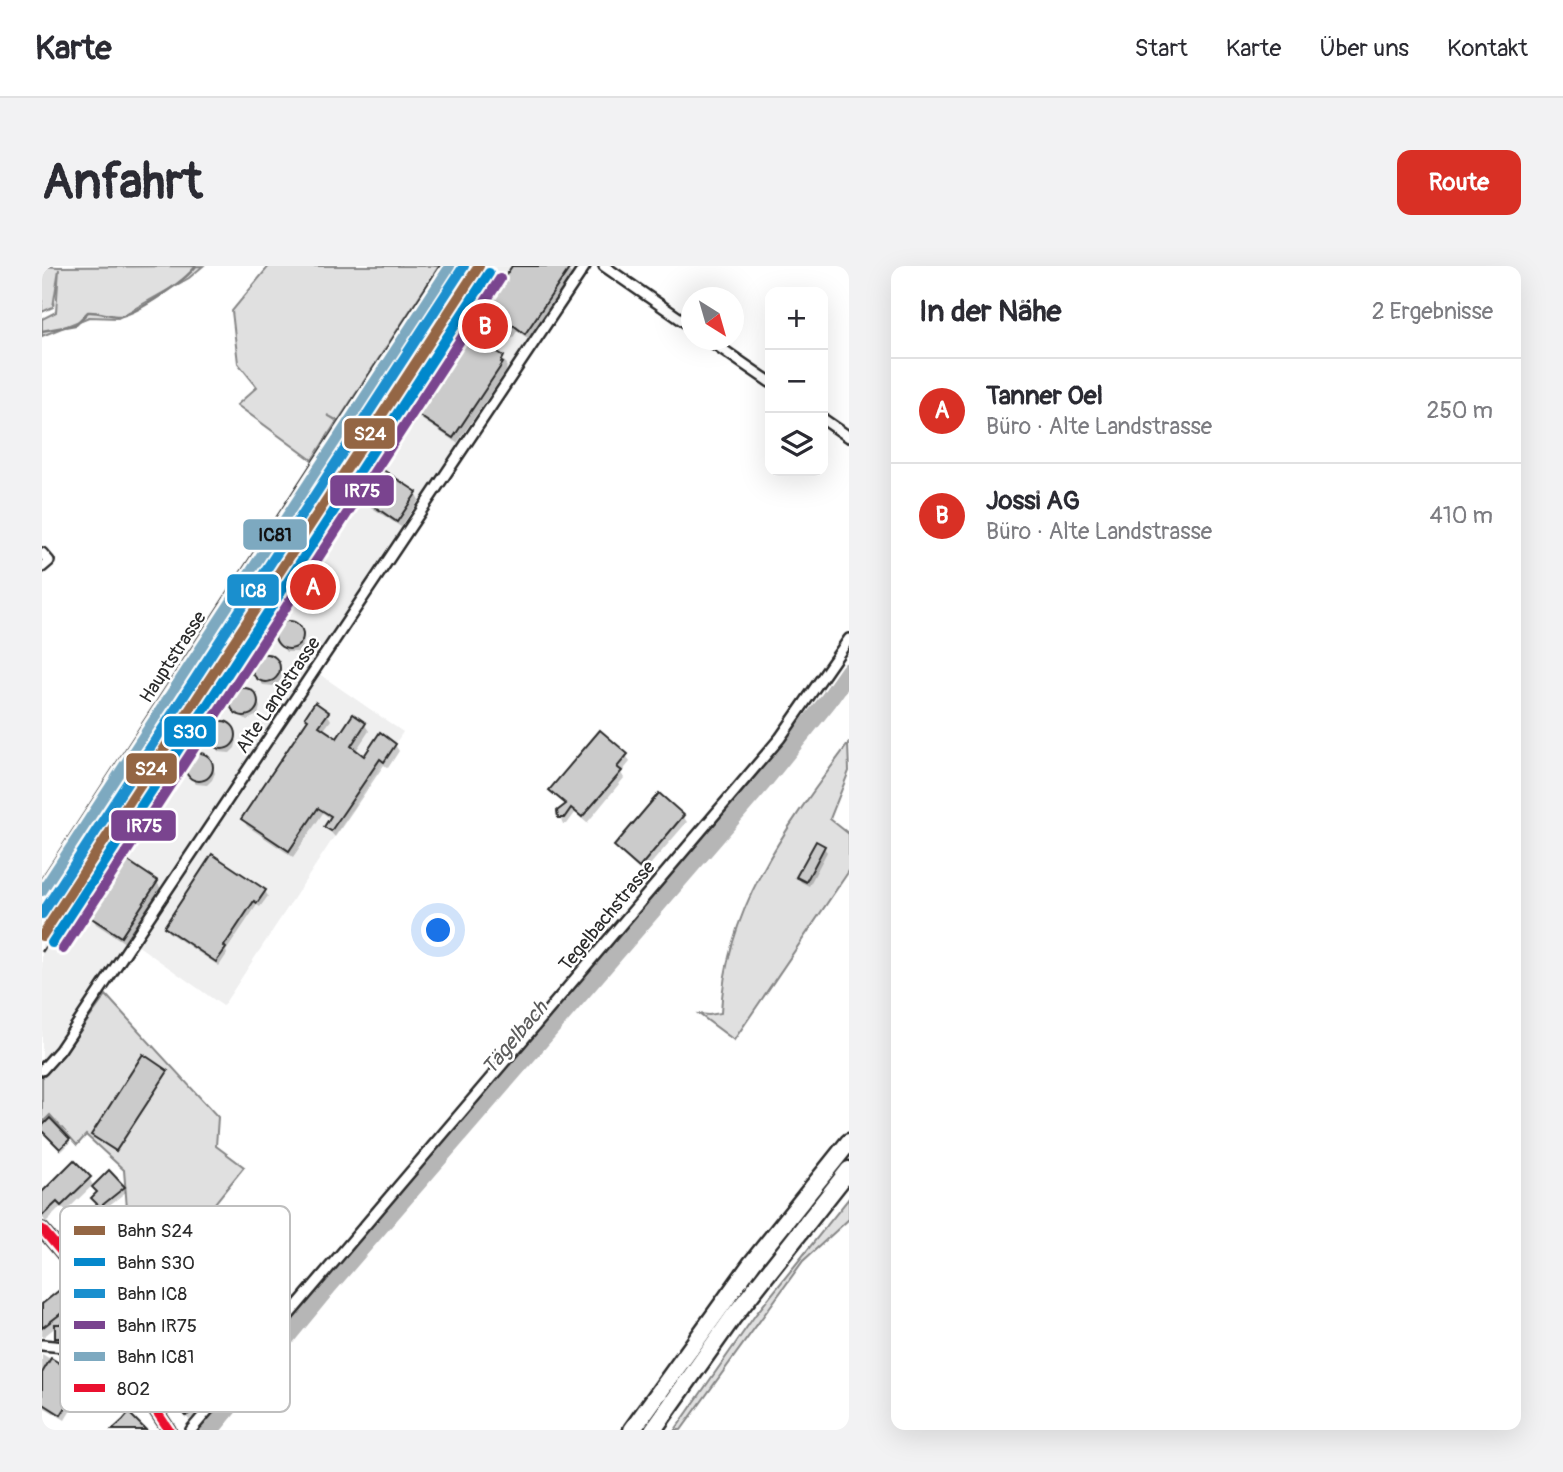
<!DOCTYPE html>
<html lang="de">
<meta charset="utf-8">
<style>
body{margin:0;font-family:Pangolin,sans-serif;background:#f2f2f3;color:#2b2b33}
.controls{position:absolute;right:21px;top:21px;display:grid;overflow:hidden;border-radius:14px;box-shadow:0 7px 28px #0002}
.controls button{width:63px;height:63px;display:grid;place-items:center;padding:0;border:0;border-bottom:2px solid #e1e1e2;background:#fff;color:#2b2b33;font:35px sans-serif}
.compass{position:absolute;left:639px;top:21px;width:63px;height:63px;border-radius:50%;background:#fff;box-shadow:0 7px 28px #0002;rotate:143deg}
.you{position:absolute;left:397px;top:665px;width:24px;height:24px;margin:-18px;border:5px solid #fff;border-radius:50%;background:#1a73e8;box-shadow:0 0 0 10px #1a73e833}
.badge{display:grid;place-items:center;width:46px;height:46px;border-radius:50%;background:#d93025;color:#fff;font-size:23px;font-weight:700}
.pin{position:absolute;translate:-50% -50%;border:4px solid #fff;box-shadow:0 2px 7px #0006}
.list{margin:0;padding:0;list-style:none}
h2{display:flex;justify-content:space-between;align-items:center;height:91px;margin:0;padding:0 28px;font-size:30px}
h2 small{font-size:23px;font-weight:400;color:#7c7c81}
.list li{display:grid;grid-template-columns:46px 1fr auto;gap:21px;align-items:center;box-sizing:border-box;height:105px;padding:0 28px;border-top:2px solid #e1e1e2}
.list b{display:block;font-size:26px;white-space:nowrap}
.list p{margin:0;font-size:23px;white-space:nowrap;color:#7c7c81}
.list em{font-size:23px;font-style:normal;color:#7c7c81}
.icon{flex:none;width:38px;height:38px;fill:none;stroke:currentColor;stroke-width:2;stroke-linecap:round;stroke-linejoin:round}
.map{position:relative;flex:none;width:807px;height:1164px;overflow:hidden;border-radius:14px}
header{display:flex;align-items:center;gap:42px;box-sizing:border-box;height:98px;padding:0 35px;background:#fff;border-bottom:2px solid #e1e1e2}
header strong{font-size:33px}
nav{display:flex;gap:38px;margin-inline-start:auto;font-size:24px}
.intro{display:flex;align-items:center;justify-content:space-between;box-sizing:border-box;height:168px;padding:0 42px}
h1{margin:0;font-size:49px}
.button{padding:18px 32px;border-radius:14px;background:#d93025;color:#fff;font-size:24px;font-weight:700}
main{display:flex;gap:42px;padding:0 42px}
aside{flex:1;background:#fff;border-radius:14px;box-shadow:0 7px 28px #0002}
.map>svg:first-child{display:block}
.built{fill:#efefef}
.green{fill:#e0e0e0;stroke:#868686;stroke-width:2}
.shadow{fill:#0003}
.lines{fill:none;stroke-linecap:round;stroke-linejoin:round}
.stream{stroke:#7e7e7e;stroke-width:2.5}
.river{stroke:#b6b6b6;stroke-width:18}
.building{fill:#cbcbcb;stroke:#2b2b2b;stroke-width:2}
.minor-casing{stroke:#2b2b2b;stroke-width:14}
.tertiary-casing{stroke:#2b2b2b;stroke-width:16}
.primary-casing{stroke:#2b2b2b;stroke-width:19}
.motorway-casing{stroke:#2b2b2b;stroke-width:21}
.minor{stroke:#fff;stroke-width:9}
.tertiary{stroke:#fff;stroke-width:10}
.primary{stroke:#fff;stroke-width:14}
.motorway{stroke:#fff;stroke-width:16}
.rail{stroke:#2b2b2b;stroke-width:2.5;stroke-dasharray:10 5;stroke-linecap:butt}
.bus-1-casing{stroke:#fff;stroke-width:14}
.bus-1{stroke:#ea102f;stroke-width:9}
.rail-1-casing{stroke:#fff;stroke-width:16}
.rail-2-casing{stroke:#fff;stroke-width:16}
.rail-3-casing{stroke:#fff;stroke-width:16}
.rail-4-casing{stroke:#fff;stroke-width:16}
.rail-5-casing{stroke:#fff;stroke-width:16}
.rail-1{stroke:#946644;stroke-width:10}
.rail-2{stroke:#0588cc;stroke-width:10}
.rail-3{stroke:#1a8fce;stroke-width:10}
.rail-4{stroke:#7a448f;stroke-width:10}
.rail-5{stroke:#7da9c0;stroke-width:10}
.labels{text-anchor:middle;dominant-baseline:central;stroke-width:5;stroke-linejoin:round;paint-order:stroke}
.street-label{font-size:19px;fill:#2b2b2b;stroke:#fff}
.water-label{font-size:21px;font-style:italic;fill:#5c5c5c;stroke:#fff}
.key{fill:#fff;stroke:#bfbfbf;stroke-width:2}
.key-label{font-size:19px;fill:#2b2b2b}
.line-badge{stroke:#fff;stroke-width:2.5}
.badge-label{font-size:19px;text-anchor:middle;font-weight:bold;fill:#fff}
.pale-badge-label{font-size:19px;text-anchor:middle;font-weight:bold;fill:#111}
</style>
<header>
<strong>Karte</strong>
<nav><a>Start</a><a>Karte</a><a>Über uns</a><a>Kontakt</a></nav>
</header>
<div class="intro"><h1>Anfahrt</h1><a class="button">Route</a></div>
<main>
<div class="map">
<svg width="807" height="1164" viewBox="0 0 807 1164">
<rect width="100%" height="100%" fill="#fff"/>
<filter id="ink" filterUnits="userSpaceOnUse"><feTurbulence type="fractalNoise" baseFrequency=".0143" numOctaves="2"/><feDisplacementMap in="SourceGraphic" scale="14" xChannelSelector="R" yChannelSelector="G"/><feConvolveMatrix kernelMatrix="1 2 1 2 8 2 1 2 1" color-interpolation-filters="sRGB"/></filter>
<g filter="url(#ink)">
<!-- built -->
<path class="built" d="M419,0h124l-270,405 88,61 -180,274 -86,-61 -13,9 -82,116v-159z"/>
<!-- green -->
<g class="green">
<path d="M0,0l16,1 145,-1 -14,12 -71,40 -29,-1 -47,19v-17l14,-7 3,-43 -6,38 -11,5z"/>
<path d="M227,0h170l-101,155 -11,-6 10,6 -25,39 -75,-55 20,-18 -19,-24 -6,-52z"/>
<path d="M806,478l1,27 -19,48 19,15v37l-115,169 -35,-26 10,1 12,-2c4,-106 67,-188 127,-269z"/>
<path d="M64,729l112,122 -2,29 28,21 -93,116 -21,-36 -6,-77 -38,-35 -9,10 -27,-30 -8,8v-45l21,-23z"/>
<path d="M807,932v21l-46,42 -122,169h-6l81,-116z"/>
</g>
<!-- shadow -->
<g class="shadow">
<path d="M472,0h51l7,9 -43,64 -12,-8 -5,8 -4,-2 -11,17 10,10 -1,7 -49,72 -36,-24 -4,-6z"/>
<path d="M364,159l5,4 -15,24 -2,-10z"/>
<path d="M315,227h58l4,7 -18,27 -41,-27z"/>
<path d="M263,302l22,14 3,5 -14,20 -14,-10 -2,-4 3,-4 -7,-7z"/>
<path d="M248,356l5,2 9,17 -2,7 -5,4h-11l-9,-11 1,-13 5,-4z"/>
<path d="M225,390l10,6 5,12 -2,7 -6,5 -11,-1 -8,-11 -2,-7 8,-10z"/>
<path d="M204,423l10,7 4,11 -2,8 -11,5 -11,-7 -4,-13 7,-10z"/>
<path d="M285,447l4,7 -8,11 15,10 16,-24 11,8 4,6 -14,21 9,6 31,-13 4,6 -11,17 -4,-3 -49,72 -9,-10 5,-8 -8,-6 -30,44 -46,-31 -4,-7z"/>
<path d="M181,456l5,2 9,17 -2,7 -5,5 -11,-1 -9,-11 1,-13 5,-4z"/>
<path d="M158,489l9,3 6,15 -3,7 -5,5 -11,-1 -9,-11 1,-12 5,-5z"/>
<path d="M584,489l4,7 -9,11 3,5 -37,45 -12,-10 -8,11h-4l-3,-7 7,-11 -15,-16z"/>
<path d="M641,550l4,6 -44,51 -23,-20 -4,-7z"/>
<path d="M774,577l8,5 3,4 -18,34 -8,-4 -3,-5z"/>
<path d="M115,616l4,7 -36,54 -29,-19 -4,-7z"/>
<path d="M223,625l3,5 -8,11 -3,-2 -31,46 1,3 -8,12 -51,-34 -2,-5z"/>
<path d="M125,806l-51,79 -23,-16z"/>
<path d="M0,863l27,11 1,3 -8,8z"/>
<path d="M47,912l5,9 30,1 2,4 -23,18 -8,-8 4,-9 -3,-2 -3,-6 -27,26 -5,-4 -15,15 -4,-5v-23z"/>
<path d="M28,1018l13,22 -25,20h29l2,4v12l-29,1 -3,-5v-12l-15,12v-37l3,3z"/>
<path d="M0,1088l41,25 3,6 -21,35 -23,-14z"/>
<path d="M124,1125l26,4 13,13 -16,12z"/>
</g>
<g class="lines">
<!-- stream -->
<path class="stream" d="M0,65l33,-6 13,-13c11,-1 24,5 33,4 18,-4 64,-35 75,-50"/>
<!-- river -->
<path class="river" d="M168,1164l119,-145 433,-502 66,-82 21,-30"/>
</g>
<!-- building -->
<g class="building">
<path d="M470,0h59l-46,68 -12,-9 -6,8 -3,-2 -11,18 11,7 -3,6 2,1 -50,75 -38,-25z"/>
<path d="M332,198l43,28 -20,30 -42,-29z"/>
<path d="M263,300l23,15 -14,23 -16,-11 4,-6 -8,-5z"/>
<circle cx="247" cy="369" r="14"/>
<circle cx="224" cy="402" r="14"/>
<circle cx="202" cy="436" r="14"/>
<path d="M273,436l14,10 -10,14 18,12 16,-24 13,9 -15,23 13,10 16,-24 16,12 -12,18 -4,-3 -49,72 -7,-4 7,-11 -13,-8 -29,43 -48,-32 67,-100 -3,-2z"/>
<circle cx="180" cy="469" r="14"/>
<path d="M558,464l28,24 -11,13 5,4 -40,46 -11,-9 -7,10h-6l-1,-7 9,-7 -17,-14z"/>
<circle cx="157" cy="501" r="14"/>
<path d="M617,527l25,22 -45,53 -25,-22z"/>
<path d="M774,575l9,5 -19,36 -10,-5z"/>
<path d="M170,588l54,36 -9,13 -3,-2 -30,45 2,2 -10,14 -52,-35z"/>
<path d="M86,595l30,20 -37,56 -31,-20z"/>
<path d="M101,788l25,17 -52,80 -25,-16z"/>
<path d="M8,852l20,21 -10,10 -18,-18v-5z"/>
<path d="M32,894l17,17 -30,29 -4,-4 -15,14v-24z"/>
<path d="M67,904l16,17 -25,20 -9,-9 6,-6 -5,-5z"/>
<path d="M29,1015l9,18 -38,29v-24z"/>
<rect x="13" y="1058" width="33" height="14"/>
<path d="M9,1092l33,20 -23,37 -19,-12v-30z"/>
<path d="M136,1107l15,20 2,-2 9,11 -18,14 -24,-30z"/>
<path d="M87,1147l17,17h-34l11,-10z"/>
</g>
<g class="lines">
<defs>
<g id="minor">
<path d="M562,0l88,61"/>
<path d="M667,74l61,42"/>
<path d="M781,153l26,18"/>
<path d="M0,287l7,8 -7,6"/>
<path d="M0,804l18,-20 525,-784"/>
<path d="M0,1079l44,4 34,8"/>
<path d="M149,1164l589,-692 69,-99"/>
</g>
<path id="tertiary" d="M0,963l27,32 51,96 49,73"/>
<path id="primary" d="M0,627l408,-627"/>
<g id="motorway">
<path d="M590,1164l120,-167 97,-121"/>
<path d="M611,1164l80,-113 116,-147"/>
</g>
</defs>
<!-- minor casing -->
<use href="#minor" class="minor-casing"/>
<!-- tertiary casing -->
<use href="#tertiary" class="tertiary-casing"/>
<!-- primary casing -->
<use href="#primary" class="primary-casing"/>
<!-- motorway casing -->
<use href="#motorway" class="motorway-casing"/>
<!-- minor -->
<use href="#minor" class="minor"/>
<!-- tertiary -->
<use href="#tertiary" class="tertiary"/>
<!-- primary -->
<use href="#primary" class="primary"/>
<!-- motorway -->
<use href="#motorway" class="motorway"/>
<!-- rail -->
<path class="rail" d="M0,686l447,-686"/>
<defs>
<path id="bus-1" d="M0,963l27,32 51,96 49,73"/>
</defs>
<!-- bus-1 casing -->
<use href="#bus-1" class="bus-1-casing"/>
<!-- bus-1 -->
<use href="#bus-1" class="bus-1"/>
<defs>
<path id="rail-1" d="M0,670l437,-670"/>
<path id="rail-2" d="M10,677l437,-670"/>
<path id="rail-3" d="M0,648l422,-648"/>
<path id="rail-4" d="M21,683l437,-670"/>
<path id="rail-5" d="M0,625l408,-625"/>
</defs>
<!-- rail-1 casing -->
<use href="#rail-1" class="rail-1-casing"/>
<!-- rail-2 casing -->
<use href="#rail-2" class="rail-2-casing"/>
<!-- rail-3 casing -->
<use href="#rail-3" class="rail-3-casing"/>
<!-- rail-4 casing -->
<use href="#rail-4" class="rail-4-casing"/>
<!-- rail-5 casing -->
<use href="#rail-5" class="rail-5-casing"/>
<!-- rail-1 -->
<use href="#rail-1" class="rail-1"/>
<!-- rail-2 -->
<use href="#rail-2" class="rail-2"/>
<!-- rail-3 -->
<use href="#rail-3" class="rail-3"/>
<!-- rail-4 -->
<use href="#rail-4" class="rail-4"/>
<!-- rail-5 -->
<use href="#rail-5" class="rail-5"/>
</g>
</g>
<g class="labels">
<!-- street labels -->
<g class="street-label">
<text transform="translate(131 391) rotate(-57)">Hauptstrasse</text>
<text transform="translate(236 429) rotate(-56)">Alte Landstrasse</text>
<text transform="translate(565 650) rotate(-50)">Tegelbachstrasse</text>
</g>
<!-- water labels -->
<g class="water-label">
<text transform="translate(473 772) rotate(-50)">Tägelbach</text>
</g>
</g>
<!-- legend -->
<rect x="18" y="940" width="230" height="206" rx="10" class="key"/>
<rect x="32" y="960" width="31" height="9" fill="#946644"/>
<rect x="32" y="992" width="31" height="8" fill="#0588cc"/>
<rect x="32" y="1023" width="31" height="9" fill="#1a8fce"/>
<rect x="32" y="1055" width="31" height="8" fill="#7a448f"/>
<rect x="32" y="1086" width="31" height="9" fill="#7da9c0"/>
<rect x="32" y="1118" width="31" height="8" fill="#ea102f"/>
<g class="key-label">
<text x="75" y="971">Bahn S24</text>
<text x="75" y="1003">Bahn S30</text>
<text x="75" y="1034">Bahn IC8</text>
<text x="75" y="1066">Bahn IR75</text>
<text x="75" y="1097">Bahn IC81</text>
<text x="75" y="1129">802</text>
</g>
<g class="line-badge">
<rect x="301" y="151" width="53" height="33" rx="7" fill="#946644"/>
<rect x="287" y="208" width="66" height="33" rx="7" fill="#7a448f"/>
<rect x="200" y="252" width="66" height="33" rx="7" fill="#7da9c0"/>
<rect x="184" y="307" width="54" height="34" rx="7" fill="#1a8fce"/>
<rect x="121" y="449" width="54" height="33" rx="7" fill="#0588cc"/>
<rect x="83" y="486" width="53" height="33" rx="7" fill="#946644"/>
<rect x="68" y="543" width="67" height="33" rx="7" fill="#7a448f"/>
</g>
<g class="badge-label">
<text x="328" y="174">S24</text>
<text x="320" y="231">IR75</text>
<text x="211" y="331">IC8</text>
<text x="148" y="472">S30</text>
<text x="109" y="509">S24</text>
<text x="102" y="566">IR75</text>
</g>
<g class="pale-badge-label">
<text x="233" y="275">IC81</text>
</g>
</svg>
<div class="controls">
<button>+</button>
<button>−</button>
<button><svg class="icon" aria-label="layers" viewBox="0 0 24 24"><path d="M12 4l9 5-9 5-9-5zM3 14l9 5 9-5"/></svg></button>
</div>
<svg class="compass" viewBox="-18 -18 36 36"><path d="M0-13l5 13h-10z" fill="#e53935"/><path d="M0 13l5-13h-10z" fill="#7c7c81"/></svg>
<div class="you"></div>
<div class="pin badge" style="left:271px;top:321px">A</div>
<div class="pin badge" style="left:443px;top:60px">B</div>
</div>
<aside>
<h2>In der Nähe<small>2 Ergebnisse</small></h2>
<ul class="list">
<li><span class="badge">A</span><div><b>Tanner Oel</b><p>Büro · Alte Landstrasse</p></div><em>250 m</em></li>
<li><span class="badge">B</span><div><b>Jossi AG</b><p>Büro · Alte Landstrasse</p></div><em>410 m</em></li>
</ul>
</aside>
</main>
